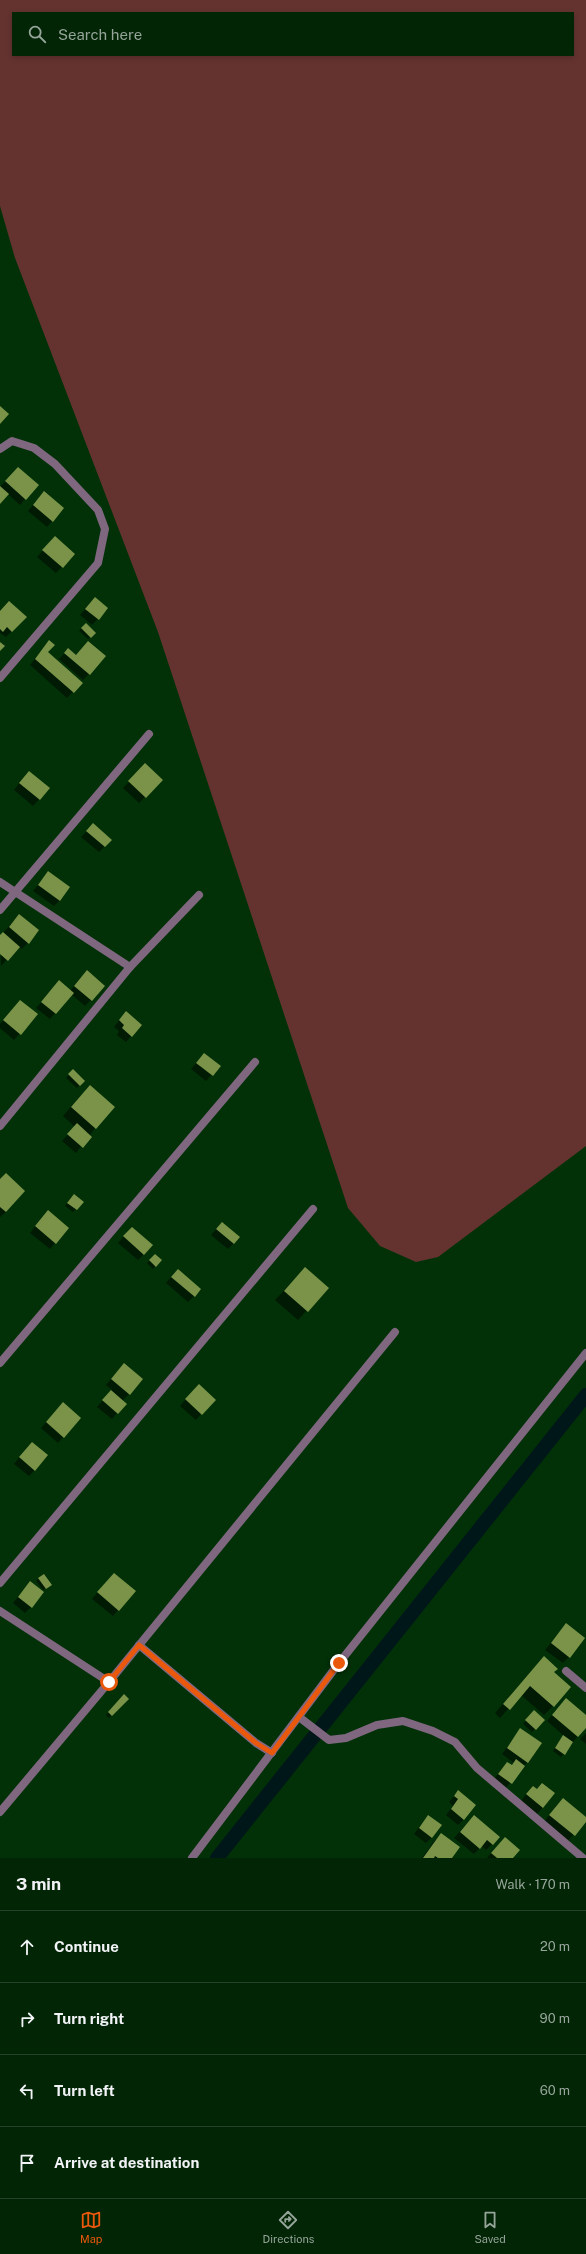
<!DOCTYPE html>
<meta charset="utf-8">
<style>
body{margin:0;font-family:"Public Sans",sans-serif;background:#103113;color:#f1f3f6}
.stop{position:absolute;width:12px;height:12px;margin:-9px;border:3px solid #ea580c;border-radius:50%;background:#fff}
.stop.end{background:#ea580c;border-color:#fff;box-shadow:0 1px 4px #0008}
.list{margin:0;padding:0;list-style:none}
h2{display:flex;justify-content:space-between;align-items:center;height:52px;margin:0;padding:0 16px;font-size:17px}
h2 small{font-size:13px;font-weight:400;color:#96a59a}
.list li{display:grid;grid-template-columns:26px 1fr auto;gap:12px;align-items:center;box-sizing:border-box;height:72px;padding:0 16px;border-top:1px solid #234227}
.list b{display:block;font-size:15px;white-space:nowrap}
.list em{font-size:13px;font-style:normal;color:#96a59a}
.icon{flex:none;width:22px;height:22px;fill:none;stroke:currentColor;stroke-width:2;stroke-linecap:round;stroke-linejoin:round}
.map{position:relative;flex:none;width:586px;height:1858px;overflow:hidden}
.search{position:absolute;background:#022505;box-shadow:0 2px 6px #0003;left:12px;right:12px;top:12px;height:44px;display:flex;align-items:center;gap:10px;box-sizing:border-box;padding:0 14px;border-radius:0px;color:#96a59a;font-size:15px}
.sheet{height:340px;background:#022505}
nav{display:flex;justify-content:space-around;align-items:center;box-sizing:border-box;height:56px;border-top:1px solid #234227;background:#022505;font-size:11px;color:#96a59a}
nav a{display:grid;justify-items:center;gap:2px}
nav .on{color:#ea580c}
.map>svg:first-child{display:block}
.green{fill:#643330;fill-rule:evenodd}
.shadow{fill:#0007}
.lines{fill:none;stroke-linecap:round;stroke-linejoin:round}
.canal{stroke:#00171a;stroke-width:14}
.building{fill:#7a9349}
.street{stroke:#7f6780;stroke-width:8}
.route{stroke:#ea580c;stroke-width:5}
</style>
<div class="map">
<svg width="586" height="1858" viewBox="0 0 586 1858">
<rect width="100%" height="100%" fill="#023107"/>
<!-- green -->
<path class="green" d="M0,0h586v1146l-148,111 -22,5 -36,-16 -32,-38 -190,-576 -143,-374 -15,-52zM13,13h560v42h-560z"/>
<!-- shadow -->
<g class="shadow">
<path d="M12,474l13,25 -5,6 -12,-11 -8,8v-15z"/>
<path d="M39,498l13,23 -5,6 -19,-16z"/>
<path d="M50,543l24,11 -18,19 -19,-16z"/>
<path d="M95,598l12,11 -15,16 -12,-10z"/>
<path d="M0,612l25,5 -19,20 -6,-4z"/>
<path d="M86,624l9,9 -7,6 -9,-8z"/>
<path d="M49,641l-2,11 34,31 -14,15 -37,-33z"/>
<path d="M68,650l7,6 30,1 -22,23 -24,-21z"/>
<path d="M145,765l16,15 -22,23 -16,-15z"/>
<path d="M23,778l26,10 -16,18 -19,-16z"/>
<path d="M88,830l23,10 -12,12 -18,-15z"/>
<path d="M48,873l12,27 -6,6 -21,-15z"/>
<path d="M14,921l24,10 -16,18 -3,-3 -18,20 -1,-30z"/>
<path d="M81,977l23,9 -19,20 -14,-12 -21,25 -14,-11 23,-26 11,9z"/>
<path d="M20,1001l16,13 -22,26 -14,-12v-4z"/>
<path d="M121,1018l10,18 -5,6 -9,-7 2,-4 -5,-4z"/>
<path d="M204,1054l15,12 -13,15 -15,-12z"/>
<path d="M73,1070l11,11 -7,7 -11,-10z"/>
<path d="M81,1095l14,33 -19,25 -14,-12 13,-14 -12,-11z"/>
<path d="M0,1180l6,32 -6,5z"/>
<path d="M71,1198l11,4 -9,10 -8,-6z"/>
<path d="M42,1217l13,26 -5,6 -20,-16z"/>
<path d="M222,1223l12,20 -6,6 -17,-14z"/>
<path d="M126,1234l18,20 -6,6 -20,-17z"/>
<path d="M155,1255l5,5 -7,9 -6,-6z"/>
<path d="M305,1268l22,20 -29,32 -23,-20z"/>
<path d="M172,1276l22,20 -6,6 -22,-19z"/>
<path d="M124,1364l5,30 -7,7 -5,12 -5,6 -15,-12 15,-17 -6,-5z"/>
<path d="M193,1391l8,23 -5,6 -16,-14z"/>
<path d="M58,1409l5,28 -5,6 -17,-15z"/>
<path d="M26,1449l9,21 -6,6 -15,-12z"/>
<path d="M39,1578l9,9 -5,3 -7,-9z"/>
<path d="M108,1580l10,30 -5,6 -21,-17z"/>
<path d="M30,1582l1,25 -6,6 -12,-10z"/>
<path d="M566,1625l3,32 -6,6 -18,-13z"/>
<path d="M535,1667l18,5v34l-9,9 -23,-20 -21,23 -5,-5z"/>
<path d="M124,1696l3,3 -18,19 -3,-3z"/>
<path d="M561,1705l25,11v10l-25,31 -8,-6 11,-15 -17,-15z"/>
<path d="M534,1712l9,8 -11,12 -9,-8z"/>
<path d="M521,1729l6,33 -22,27 -12,-9 14,-17 4,3 3,-3 -12,-9z"/>
<path d="M586,1733v11l-6,-5z"/>
<path d="M536,1790l18,4 -17,20 -16,-13 6,-8z"/>
<path d="M458,1792l6,27 -6,6 -12,-10 7,-9 -4,-4z"/>
<path d="M557,1805l29,13 -18,23 -24,-19z"/>
<path d="M428,1816l4,21 -6,6 -12,-9z"/>
<path d="M474,1816l18,28 -6,6 -4,-4 -8,8 -20,-16z"/>
<path d="M441,1835l10,23h-29l13,-18z"/>
<path d="M499,1844l12,14h-24z"/>
</g>
<g class="lines">
<!-- canal -->
<path class="canal" d="M217,1858l369,-463"/>
</g>
<!-- building -->
<g class="building">
<path d="M0,406l9,8 -9,10z"/>
<path d="M18,467l21,18 -13,15 -21,-19z"/>
<path d="M0,486l9,8 -9,10z"/>
<path d="M44,491l20,17 -11,14 -20,-17z"/>
<path d="M55,536l20,18 -12,14 -21,-18z"/>
<path d="M95,597l13,11 -9,12 -14,-11z"/>
<path d="M9,601l18,16 -15,15 -5,-5 -4,5 -3,-3v-18z"/>
<path d="M86,623l10,10 -5,5 -10,-10z"/>
<path d="M49,640l6,5 -7,7 35,31 -9,10 -39,-34z"/>
<path d="M88,641l18,15 -16,19 -26,-22 4,-5 8,7z"/>
<path d="M0,642l5,4 -5,5z"/>
<path d="M145,763l18,17 -17,18 -18,-17z"/>
<path d="M29,771l21,17 -10,12 -21,-17z"/>
<path d="M93,823l19,17 -7,7 -19,-16z"/>
<path d="M48,871l22,16 -10,14 -22,-16z"/>
<path d="M19,914l20,16 -10,14 -20,-17z"/>
<path d="M3,932l17,15 -12,14 -8,-7v-19z"/>
<path d="M87,970l18,16 -13,15 -18,-15z"/>
<path d="M59,980l15,13 -18,21 -15,-12z"/>
<path d="M20,1000l18,14 -17,21 -18,-15z"/>
<path d="M126,1011l16,14 -10,12 -10,-9 2,-3 -5,-5z"/>
<path d="M204,1053l17,13 -8,10 -17,-13z"/>
<path d="M73,1069l12,12 -5,5 -12,-12z"/>
<path d="M90,1085l25,22 -19,22 -25,-22z"/>
<path d="M77,1123l15,14 -9,11 -16,-14z"/>
<path d="M6,1173l19,18 -19,21 -6,-5v-28z"/>
<path d="M74,1194l10,8 -7,8 -10,-7z"/>
<path d="M48,1210l21,18 -13,16 -21,-18z"/>
<path d="M222,1222l18,15 -6,7 -18,-15z"/>
<path d="M132,1227l21,18 -9,10 -21,-19z"/>
<path d="M155,1254l7,6 -6,7 -7,-7z"/>
<path d="M305,1267l24,21 -21,24 -24,-21z"/>
<path d="M178,1269l23,20 -6,8 -24,-20z"/>
<path d="M124,1363l19,16 -13,16 -19,-16z"/>
<path d="M199,1384l17,16 -14,15 -17,-16z"/>
<path d="M111,1390l16,14 -9,10 -16,-14z"/>
<path d="M63,1402l18,16 -17,20 -18,-16z"/>
<path d="M32,1442l16,13 -13,16 -16,-14z"/>
<path d="M114,1573l22,18 -17,20 -22,-19z"/>
<path d="M44,1574l8,11 -6,4 -8,-11z"/>
<path d="M30,1581l14,11 -12,16 -14,-11z"/>
<path d="M566,1623l19,15 -15,20 -19,-15z"/>
<path d="M544,1656l14,13 -4,3 17,15 -17,20 -24,-21 -20,24 -7,-6z"/>
<path d="M124,1694l5,5 -17,17 -4,-4z"/>
<path d="M566,1698l20,17v13l-8,9 -26,-22z"/>
<path d="M534,1710l11,10 -9,10 -11,-10z"/>
<path d="M520,1728l22,15 -14,20 -21,-15z"/>
<path d="M563,1735l10,7 -8,13 -10,-7z"/>
<path d="M516,1759l9,7 -13,18 -14,-10 9,-12 5,3z"/>
<path d="M542,1783l13,10 -12,15 -17,-14 7,-8 4,3z"/>
<path d="M458,1790l18,15 -12,15 -13,-11 7,-10 -4,-3z"/>
<path d="M563,1798l23,19v5l-11,14 -26,-21z"/>
<path d="M428,1815l14,10 -10,13 -13,-10z"/>
<path d="M474,1815l26,22 -7,8 -6,-5 -7,9 -20,-17z"/>
<path d="M441,1833l19,14 -8,11h-14l-3,-2 -1,2h-11z"/>
<path d="M505,1837l15,13 -7,8h-16l-6,-5z"/>
</g>
<g class="lines">
<!-- street -->
<g class="street">
<path d="M0,449l12,-8 22,7 21,16 43,46 7,19 -7,34 -98,115"/>
<path d="M0,882l130,85"/>
<path d="M0,910l149,-176"/>
<path d="M0,1126l130,-159 69,-72"/>
<path d="M0,1363l255,-301"/>
<path d="M0,1583l313,-374"/>
<path d="M0,1611l109,71"/>
<path d="M139,1645l117,98 16,10"/>
<path d="M566,1671l20,17"/>
<path d="M299,1717l30,23 17,-2 31,-13 26,-4 30,10 22,11 22,26 106,90"/>
<path d="M0,1812l109,-130 286,-350"/>
<path d="M192,1858l147,-195 247,-310"/>
</g>
</g>
<g class="lines">
<!-- route -->
<path class="route" d="M109,1682l30,-37 117,98 16,10 67,-90"/>
</g>
</svg>
<div class="stop" style="left:109px;top:1682px"></div>
<div class="stop end" style="left:339px;top:1663px"></div>
<div class="search"><svg class="icon" aria-label="search" viewBox="0 0 24 24"><circle cx="10" cy="10" r="6"/><path d="M15 15l6 6"/></svg>Search here</div>
</div>
<section class="sheet">
<h2>3 min<small>Walk · 170 m</small></h2>
<ul class="list">
<li><svg class="icon" aria-label="ahead" viewBox="0 0 24 24"><path d="M12 20V5M6 11l6-6 6 6"/></svg><div><b>Continue</b></div><em>20 m</em></li>
<li><svg class="icon" aria-label="right" viewBox="0 0 24 24"><path d="M7 20v-9h11M14 6l5 5-5 5"/></svg><div><b>Turn right</b></div><em>90 m</em></li>
<li><svg class="icon" aria-label="left" viewBox="0 0 24 24"><path d="M17 20v-9H6M10 6l-5 5 5 5"/></svg><div><b>Turn left</b></div><em>60 m</em></li>
<li><svg class="icon" aria-label="arrive" viewBox="0 0 24 24"><path d="M6 21V4h12l-3 4 3 4H6"/></svg><div><b>Arrive at destination</b></div></li>
</ul>
</section>
<nav>
<a class="on"><svg class="icon" aria-label="map" viewBox="0 0 24 24"><path d="M3 6l6-2 6 2 6-2v14l-6 2-6-2-6 2zM9 4v14M15 6v14"/></svg>Map</a>
<a><svg class="icon" aria-label="directions" viewBox="0 0 24 24"><path d="M12 3l9 9-9 9-9-9zM9 14v-3h6M13 9l2 2-2 2"/></svg>Directions</a>
<a><svg class="icon" aria-label="saved" viewBox="0 0 24 24"><path d="M7 4h10v16l-5-4-5 4z"/></svg>Saved</a>
</nav>
